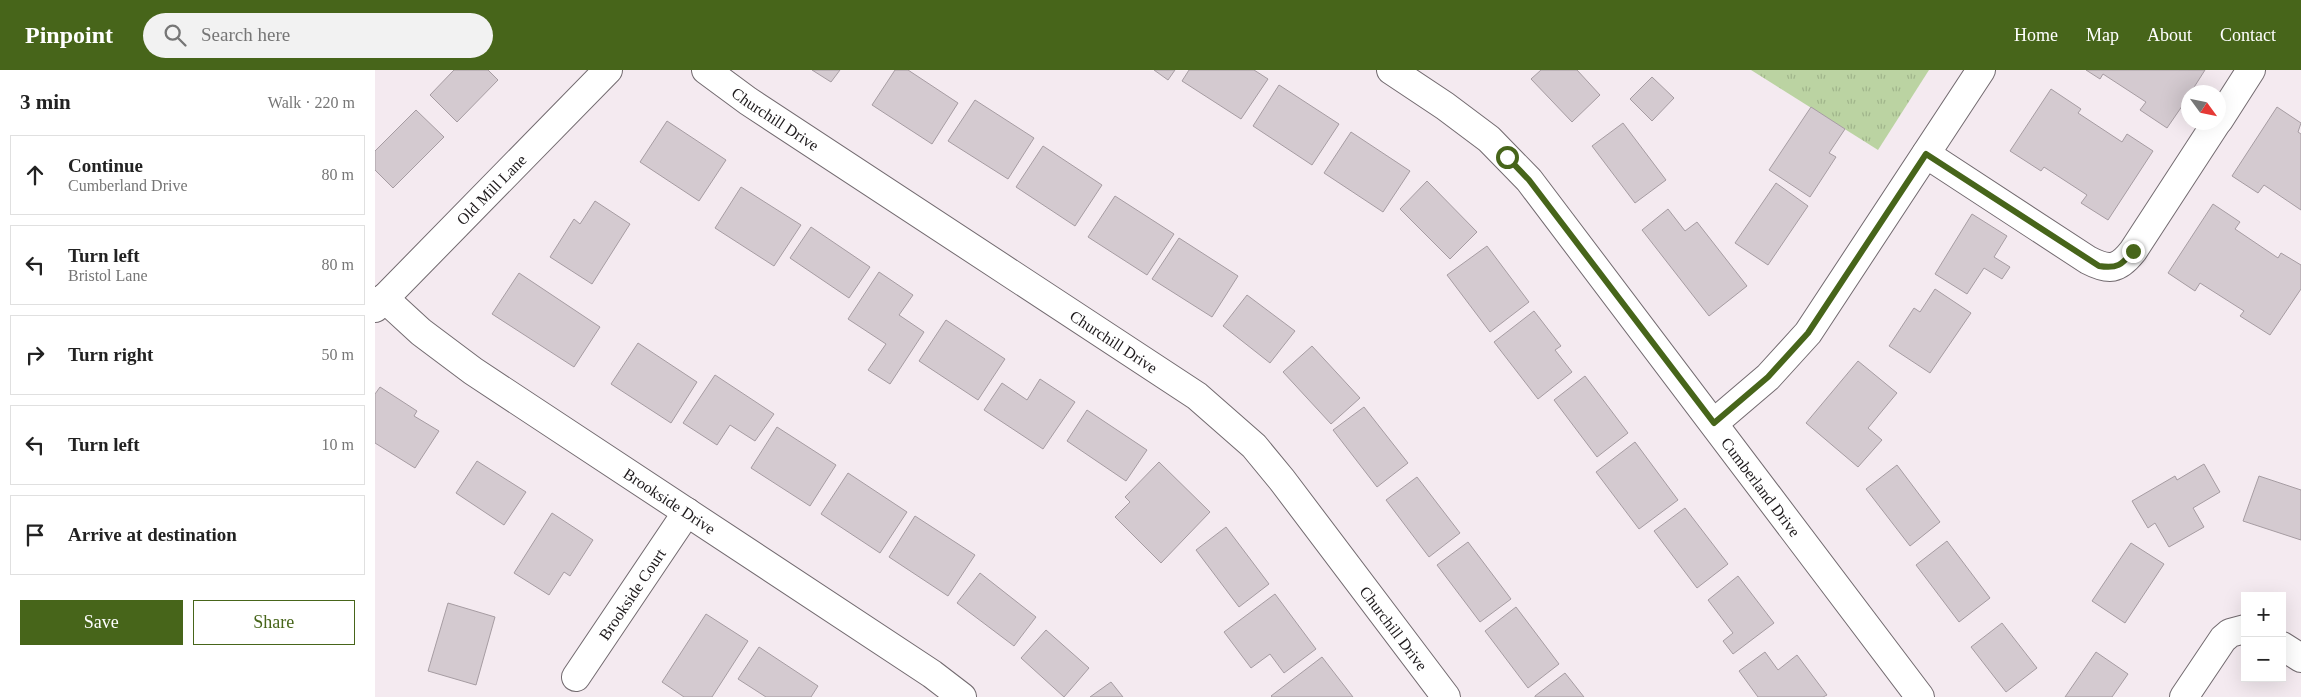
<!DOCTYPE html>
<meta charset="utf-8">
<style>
body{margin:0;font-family:"Times New Roman",serif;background:#f2f2f2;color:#222}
.controls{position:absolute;right:15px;bottom:15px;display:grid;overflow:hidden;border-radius:0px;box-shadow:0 5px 20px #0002}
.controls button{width:45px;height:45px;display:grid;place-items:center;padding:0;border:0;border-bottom:1px solid #e0e0e0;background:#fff;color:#222;font:25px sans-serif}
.compass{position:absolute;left:1806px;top:15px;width:45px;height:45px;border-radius:50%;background:#fff;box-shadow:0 5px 20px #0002;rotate:123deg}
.stop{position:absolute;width:15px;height:15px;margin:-11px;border:4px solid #47651a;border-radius:50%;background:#fff}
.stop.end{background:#47651a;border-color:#fff;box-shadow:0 1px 5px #0008}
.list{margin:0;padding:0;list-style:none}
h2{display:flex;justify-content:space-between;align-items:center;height:65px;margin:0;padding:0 20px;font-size:21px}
h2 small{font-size:16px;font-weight:400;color:#767676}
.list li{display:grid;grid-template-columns:32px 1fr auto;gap:15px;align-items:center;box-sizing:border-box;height:80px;margin:0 10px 10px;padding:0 10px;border:1px solid #e0e0e0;border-radius:0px}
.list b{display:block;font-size:19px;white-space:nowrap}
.list p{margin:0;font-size:16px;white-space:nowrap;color:#767676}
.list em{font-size:16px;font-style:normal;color:#767676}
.actions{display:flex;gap:10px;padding:15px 20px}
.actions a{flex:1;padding:11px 0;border:1px solid #47651a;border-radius:0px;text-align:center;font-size:18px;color:#47651a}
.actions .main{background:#47651a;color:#fff}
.icon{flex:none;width:28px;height:28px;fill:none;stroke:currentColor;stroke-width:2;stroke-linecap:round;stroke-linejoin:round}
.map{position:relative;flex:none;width:1926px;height:627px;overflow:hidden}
header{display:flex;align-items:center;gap:30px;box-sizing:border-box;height:70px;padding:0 25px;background:#47651a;color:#fff}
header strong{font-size:24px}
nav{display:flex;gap:28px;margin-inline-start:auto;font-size:18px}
.search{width:350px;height:45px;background:#f2f2f2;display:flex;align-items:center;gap:12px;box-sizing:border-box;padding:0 18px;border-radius:28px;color:#767676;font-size:19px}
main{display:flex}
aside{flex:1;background:#fff}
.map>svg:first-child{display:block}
.grass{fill:url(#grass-tufts)}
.building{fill:#d4cad0;stroke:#a69ca2}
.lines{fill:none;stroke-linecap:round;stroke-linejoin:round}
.minor-casing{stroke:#726a6f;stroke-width:30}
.minor{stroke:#fff;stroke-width:28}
.route{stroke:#47651a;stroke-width:6}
.labels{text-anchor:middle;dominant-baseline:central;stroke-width:5;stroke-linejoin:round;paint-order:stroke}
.street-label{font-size:16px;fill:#1e1a1c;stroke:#fff}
</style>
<header>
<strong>Pinpoint</strong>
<div class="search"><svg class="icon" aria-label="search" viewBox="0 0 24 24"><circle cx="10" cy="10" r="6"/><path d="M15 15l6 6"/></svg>Search here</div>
<nav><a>Home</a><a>Map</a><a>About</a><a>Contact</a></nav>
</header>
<main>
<aside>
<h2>3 min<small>Walk · 220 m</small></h2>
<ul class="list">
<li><svg class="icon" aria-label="ahead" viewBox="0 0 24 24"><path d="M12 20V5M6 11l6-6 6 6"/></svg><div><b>Continue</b><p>Cumberland Drive</p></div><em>80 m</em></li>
<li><svg class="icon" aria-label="left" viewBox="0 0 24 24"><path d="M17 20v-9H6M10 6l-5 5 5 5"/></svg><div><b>Turn left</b><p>Bristol Lane</p></div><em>80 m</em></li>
<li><svg class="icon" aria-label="right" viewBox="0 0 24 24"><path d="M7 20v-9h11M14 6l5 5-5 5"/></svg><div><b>Turn right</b></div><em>50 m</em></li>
<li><svg class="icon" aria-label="left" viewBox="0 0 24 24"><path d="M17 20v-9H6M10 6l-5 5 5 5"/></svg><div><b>Turn left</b></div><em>10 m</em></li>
<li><svg class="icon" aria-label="arrive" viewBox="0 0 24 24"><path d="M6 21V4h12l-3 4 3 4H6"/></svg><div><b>Arrive at destination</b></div></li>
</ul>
<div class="actions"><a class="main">Save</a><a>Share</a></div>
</aside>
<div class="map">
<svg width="1926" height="627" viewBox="0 0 1926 627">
<defs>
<pattern id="grass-tufts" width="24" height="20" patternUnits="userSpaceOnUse" patternTransform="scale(1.25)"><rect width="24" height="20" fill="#bbd3a2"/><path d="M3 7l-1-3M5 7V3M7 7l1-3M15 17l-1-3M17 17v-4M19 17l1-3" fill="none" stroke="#a0b58b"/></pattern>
</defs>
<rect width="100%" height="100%" fill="#f4eaf0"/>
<!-- grass -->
<path class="grass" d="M1376,0h178l-51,80z"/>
<!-- building -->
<g class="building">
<path d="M79,0h34l10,10 -41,42 -27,-27z"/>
<path d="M437,0h28l-9,12z"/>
<path d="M520,0h13l50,33 -26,41 -60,-39z"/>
<path d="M779,0h21l-7,10z"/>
<path d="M814,0h65l14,9 -27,40 -59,-38z"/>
<path d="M1166,0h36l23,25 -28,27 -41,-43z"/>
<path d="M1711,0h119l-14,22h-2v4l-22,32 -27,-18 6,-8 -43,-28 -3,5z"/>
<path d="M1277,7l22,21 -22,23 -22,-22z"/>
<path d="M904,15l60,39 -27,41 -59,-39z"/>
<path d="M1676,19l30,20 -3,4 44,29 5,-8 26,17 -45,69 -27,-17 6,-8 -43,-28 -3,4 -31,-20z"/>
<path d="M600,30l59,38 -26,41 -60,-38z"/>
<path d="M1436,37l34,22 -16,24 7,4 -26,40 -41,-27z"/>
<path d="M1902,37l24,16 -3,9 3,2v76l-37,-25 -6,8 -26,-17z"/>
<path d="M41,40l28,27 -51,51 -18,-18v-19z"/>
<path d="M292,51l59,39 -27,41 -59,-39z"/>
<path d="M1248,53l43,57 -31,23 -43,-57z"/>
<path d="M976,62l59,39 -27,41 -59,-39z"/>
<path d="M668,76l59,39 -27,41 -59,-39z"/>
<path d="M1052,111l50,51 -27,27 -50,-50z"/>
<path d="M1401,113l32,23 -40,59 -33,-22z"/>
<path d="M366,117l60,38 -27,41 -59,-38z"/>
<path d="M740,126l59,38 -27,41 -59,-38z"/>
<path d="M220,131l35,23 -38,60 -42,-27 24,-38 6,5z"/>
<path d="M1838,134l27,18 -5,7 43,29 3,-5 20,12v24l-31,46 -30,-19 4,-5 -44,-28 -5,8 -27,-18z"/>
<path d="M1293,139l17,22 12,-9 50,64 -38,30 -67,-86z"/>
<path d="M1597,144l35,22 -13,21 16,10 -8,12 -18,-11 -17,26 -32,-20z"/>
<path d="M436,157l59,40 -21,31 -59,-40z"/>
<path d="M804,168l59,38 -26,41 -60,-38z"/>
<path d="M1112,176l42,56 -39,30 -43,-57z"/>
<path d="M504,202l34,23 -14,20 25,17 -34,52 -22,-14 18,-26 -38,-25z"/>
<path d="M144,203l81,54 -26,40 -82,-53z"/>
<path d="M1560,219l36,24 -41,60 -41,-27 25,-38 6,4z"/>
<path d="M872,225l48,36 -25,32 -47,-37z"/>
<path d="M1159,241l27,35 -6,4 17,22 -34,27 -44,-57z"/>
<path d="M571,250l59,39 -27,41 -59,-39z"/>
<path d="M263,273l59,39 -26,41 -60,-39z"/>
<path d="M937,276l48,52 -29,26 -48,-52z"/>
<path d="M1483,291l39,32 -29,35 14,12 -24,27 -52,-44z"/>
<path d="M340,305l59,39 -19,27 -25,-16 -13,20 -34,-22z"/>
<path d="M1210,306l43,57 -31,24 -43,-57z"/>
<path d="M665,309l35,23 -32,47 -59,-39 18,-27 25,17z"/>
<path d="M5,317l37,24 -3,5 25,15 -24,37 -40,-25v-49z"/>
<path d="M989,337l44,56 -31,24 -44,-57z"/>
<path d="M712,340l60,40 -21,31 -59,-40z"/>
<path d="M402,357l59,38 -26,41 -59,-38z"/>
<path d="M1260,372l43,58 -39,29 -43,-57z"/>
<path d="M102,391l49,31 -22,33 -48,-32z"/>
<path d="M784,392l51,50 -49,51 -46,-46 15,-15 -5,-5z"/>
<path d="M1829,394l16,28 -27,16 11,19 -35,20 -14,-24 -7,5 -16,-27 43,-25 2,4z"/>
<path d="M1522,395l43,57 -30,24 -44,-57z"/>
<path d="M473,403l59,39 -27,41 -59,-39z"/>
<path d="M1884,406l42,14v50l-58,-19z"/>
<path d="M1042,407l43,56 -31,24 -43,-57z"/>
<path d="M1310,438l43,56 -31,24 -43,-57z"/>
<path d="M177,443l41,27 -23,36 -6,-4 -15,23 -35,-22z"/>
<path d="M540,446l60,39 -27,41 -59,-39z"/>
<path d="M851,457l43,57 -30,23 -43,-57z"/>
<path d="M1572,471l43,57 -31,24 -43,-57z"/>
<path d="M1093,472l43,57 -31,23 -43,-57z"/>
<path d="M1756,473l33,21 -39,59 -33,-22z"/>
<path d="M605,503l56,44 -22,29 -57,-43z"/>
<path d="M1363,506l36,47 -41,31 -10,-13 10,-8 -25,-33z"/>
<path d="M900,524l41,55 -32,24 -14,-19 -19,14 -27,-36z"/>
<path d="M73,533l47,14 -19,68 -48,-14z"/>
<path d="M1141,537l43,57 -31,24 -43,-57z"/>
<path d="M331,544l42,27 -36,56h-28l-22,-15z"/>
<path d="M1627,553l35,45 -31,24 -35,-45z"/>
<path d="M671,560l43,38 -25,29 -43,-39z"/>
<path d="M384,577l59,39 -7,11h-45l-28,-18z"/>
<path d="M1390,582l13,18 19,-15 30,40 -4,2h-65l-19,-26z"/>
<path d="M1721,582l32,22 -16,23h-47z"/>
<path d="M947,587l31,40h-81l-1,-1z"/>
<path d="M1190,603l19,24h-49v-1z"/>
<path d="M736,612l12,15h-33z"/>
</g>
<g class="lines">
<defs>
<g id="minor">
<path id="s1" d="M331,0l42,31 449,295 57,50 28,34 164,217"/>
<path id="s2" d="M1016,0l54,36 44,33 40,41 391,517"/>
<path d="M1844,50l32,-50"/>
<path d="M1551,84l162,106c21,11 30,10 45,-9l84,-129"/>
<path id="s3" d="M9,228l37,34 52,39 459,303 30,23"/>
<path id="s4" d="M0,238l233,-238"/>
<path d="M1339,353l54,-46 40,-44 173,-263"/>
<path d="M1907,576l19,12"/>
<path id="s5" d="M201,607l111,-165"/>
<path d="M1809,627l39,-58 7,-6 15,-4"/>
</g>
</defs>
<!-- minor casing -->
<use href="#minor" class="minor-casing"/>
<!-- minor -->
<use href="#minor" class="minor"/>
</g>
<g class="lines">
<!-- route -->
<path class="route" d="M1132,87l22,23 185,243 54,-46 40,-44 118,-179 173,112c18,3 23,-1 34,-15"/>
</g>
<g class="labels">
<!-- street labels -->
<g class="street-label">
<text stroke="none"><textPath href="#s1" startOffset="85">Churchill Drive</textPath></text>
<text stroke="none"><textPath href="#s4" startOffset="166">Old Mill Lane</textPath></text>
<text stroke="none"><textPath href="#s1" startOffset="490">Churchill Drive</textPath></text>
<text stroke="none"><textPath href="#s2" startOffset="562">Cumberland Drive</textPath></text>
<text stroke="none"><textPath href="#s3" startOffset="351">Brookside Drive</textPath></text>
<text stroke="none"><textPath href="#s5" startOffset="100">Brookside Court</textPath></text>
<text stroke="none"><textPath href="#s1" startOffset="895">Churchill Drive</textPath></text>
</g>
</g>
</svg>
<div class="controls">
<button>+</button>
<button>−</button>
</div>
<svg class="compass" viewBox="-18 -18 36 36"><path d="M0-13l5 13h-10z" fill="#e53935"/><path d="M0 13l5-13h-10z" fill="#767676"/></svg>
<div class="stop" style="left:1132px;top:87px"></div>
<div class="stop end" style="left:1758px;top:181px"></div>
</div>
</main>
